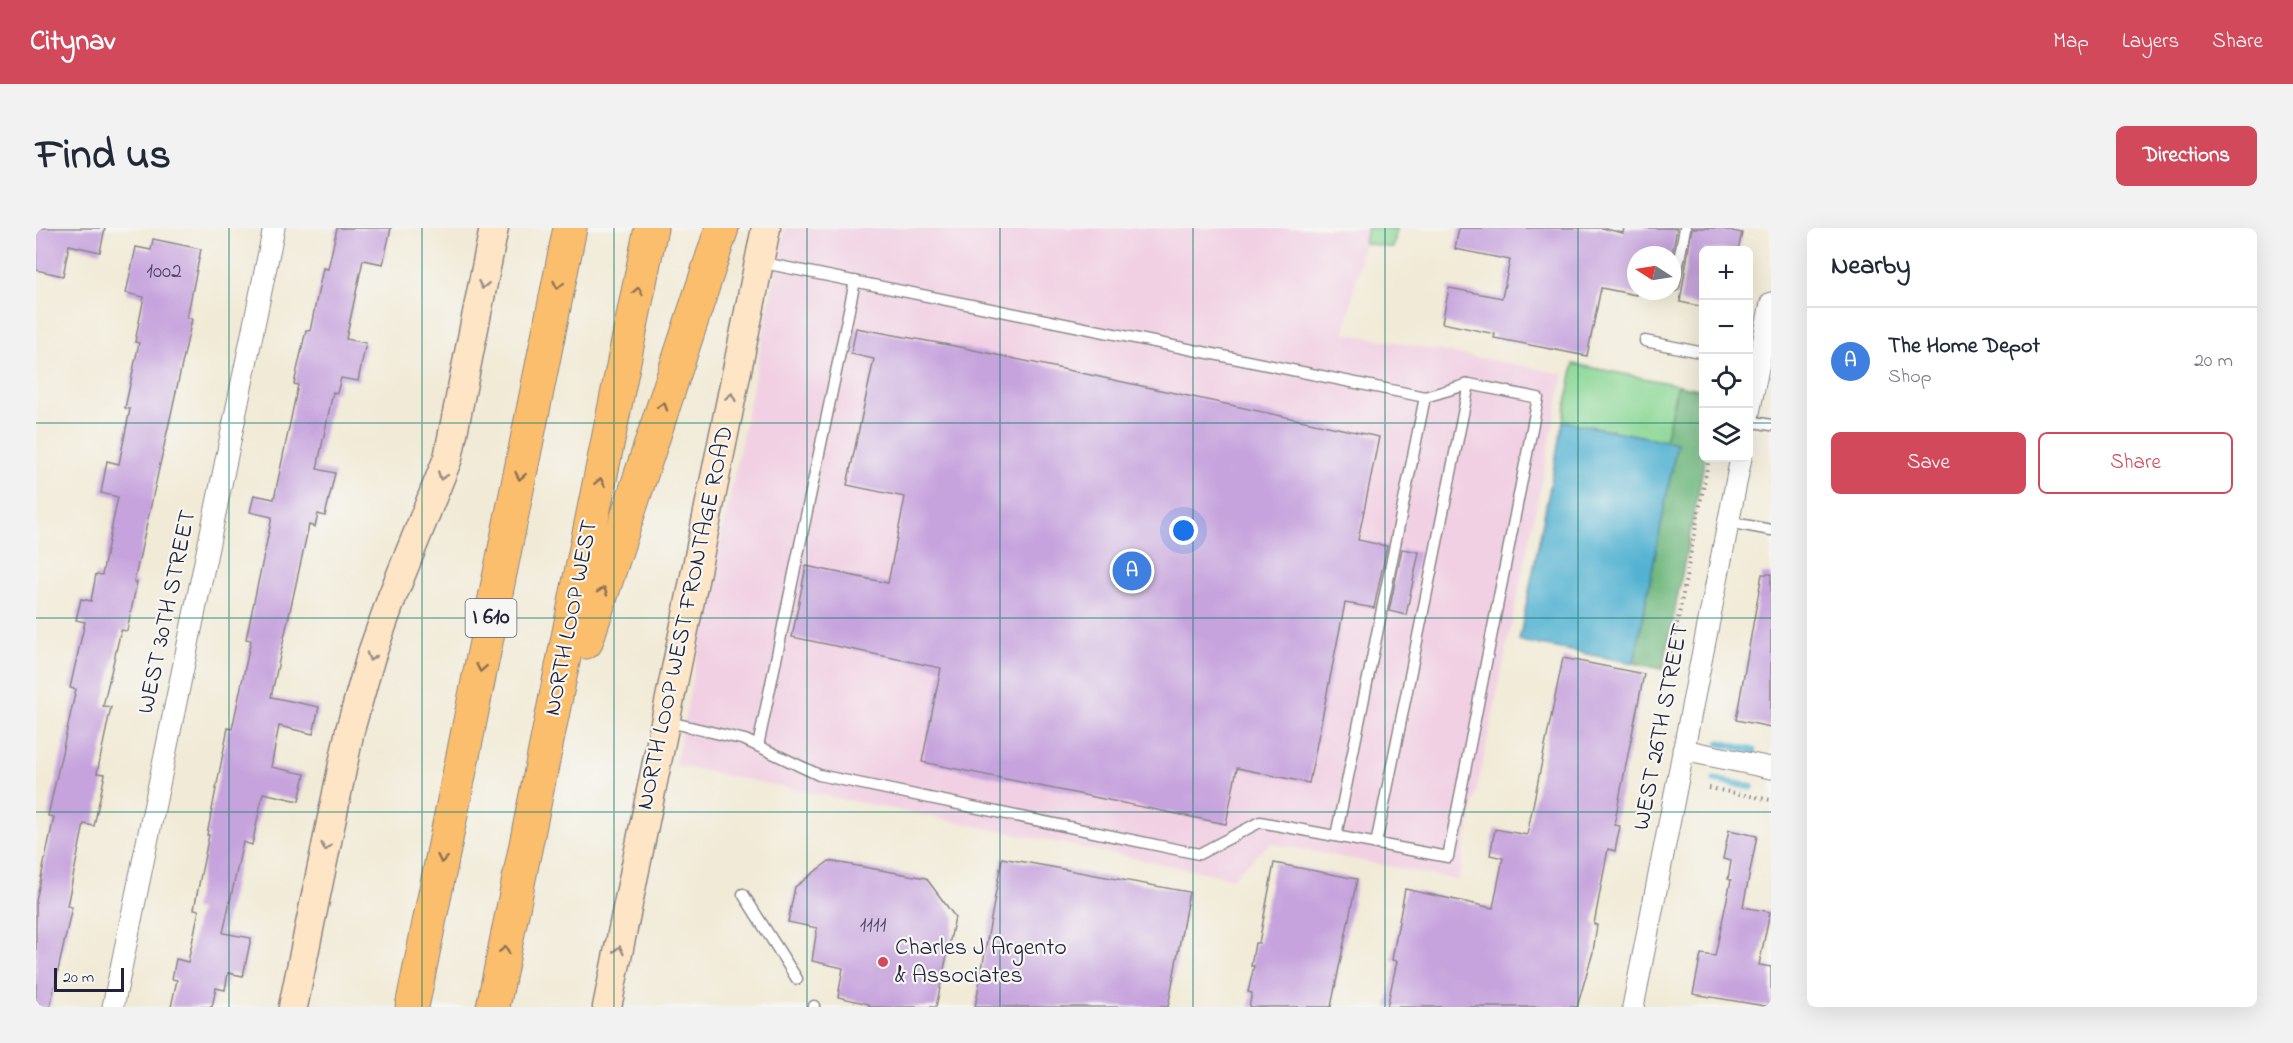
<!DOCTYPE html>
<meta charset="utf-8">
<style>
body{margin:0;font-family:"Indie Flower",sans-serif;background:#f2f2f3;color:#1f2937}
.controls{position:absolute;right:18px;top:18px;display:grid;overflow:hidden;border-radius:9px;box-shadow:0 6px 24px #0002}
.controls button{width:54px;height:54px;display:grid;place-items:center;padding:0;border:0;border-bottom:2px solid #e0e1e3;background:#fff;color:#1f2937;font:30px sans-serif}
.compass{position:absolute;left:1591px;top:18px;width:54px;height:54px;border-radius:50%;background:#fff;box-shadow:0 6px 24px #0002;rotate:282deg}
.scale{position:absolute;left:18px;bottom:15px;width:70px;box-sizing:border-box;padding-left:6px;border:3px solid #22223b;border-top:0;font-size:16px;line-height:21px;white-space:nowrap;color:#22223b;-webkit-text-stroke:4px #f6f6f2;paint-order:stroke}
.you{position:absolute;left:1148px;top:303px;width:21px;height:21px;margin:-15px;border:4px solid #fff;border-radius:50%;background:#1a73e8;box-shadow:0 0 0 9px #1a73e833}
.badge{display:grid;place-items:center;width:39px;height:39px;border-radius:50%;background:#d1495b;color:#fff;font-size:20px;font-weight:700}
.pin{position:absolute;translate:-50% -50%;border:3px solid #fff;box-shadow:0 2px 6px #0006}
.list{margin:0;padding:0;list-style:none}
h2{display:flex;justify-content:space-between;align-items:center;height:78px;margin:0;padding:0 24px;font-size:26px}
h2 small{font-size:20px;font-weight:400;color:#747a83}
.list li{display:grid;grid-template-columns:39px 1fr auto;gap:18px;align-items:center;box-sizing:border-box;height:108px;padding:0 24px;border-top:2px solid #e0e1e3}
.list b{display:block;font-size:22px;white-space:nowrap}
.list p{margin:0;font-size:20px;white-space:nowrap;color:#747a83}
.list em{font-size:20px;font-style:normal;color:#747a83}
.actions{display:flex;gap:12px;padding:18px 24px}
.actions a{flex:1;padding:14px 0;border:2px solid #d1495b;border-radius:9px;text-align:center;font-size:21px;color:#d1495b}
.actions .main{background:#d1495b;color:#fff}
.icon{flex:none;width:33px;height:33px;fill:none;stroke:currentColor;stroke-width:2;stroke-linecap:round;stroke-linejoin:round}
.map{position:relative;flex:none;width:1735px;height:779px;overflow:hidden;border-radius:9px}
header{display:flex;align-items:center;gap:36px;box-sizing:border-box;height:84px;padding:0 30px;background:#d1495b;color:#fff}
header strong{font-size:28px}
nav{display:flex;gap:33px;margin-inline-start:auto;font-size:21px}
.intro{display:flex;align-items:center;justify-content:space-between;box-sizing:border-box;height:144px;padding:0 36px}
h1{margin:0;font-size:42px}
.button{padding:15px 27px;border-radius:9px;background:#d1495b;color:#fff;font-size:21px;font-weight:700}
main{display:flex;gap:36px;padding:0 36px}
aside{flex:1;background:#fff;border-radius:9px;box-shadow:0 6px 24px #0002}
.map>svg:first-child{display:block}
.built{fill:#f1d0e3}
.green{fill:#8bd795;stroke:#567c68;stroke-width:1.5}
.forest{fill:#70b87e;stroke:#496d5c;stroke-width:1.5}
.water{fill:#53b2d1;stroke:#3a6a86;stroke-width:1.5}
.lines{fill:none;stroke-linecap:round;stroke-linejoin:round}
.stream{stroke:#53b2d1;stroke-width:7}
.building{fill:#c6a3dd}
.service-casing{stroke:#8a8688;stroke-width:13}
.minor-casing{stroke:#8a8688;stroke-width:23}
.secondary-casing{stroke:#8a8688;stroke-width:31}
.motorway-casing{stroke:#8a8688;stroke-width:35}
.path{stroke:#8a8688;stroke-width:4;stroke-dasharray:1.5 4.5;stroke-linecap:butt}
.service{stroke:#fff;stroke-width:10}
.minor{stroke:#fff;stroke-width:21}
.secondary{stroke:#fde5c5;stroke-width:28}
.motorway{stroke:#fabe6d;stroke-width:33}
.oneway{stroke:#9a8d87}
.oneway2{stroke:#8e7054}
.grid{fill:none;stroke:#0f766e;stroke-width:1.5;stroke-opacity:0.55}
.poi-dot{fill:#d1495b;stroke:#f6f6f2;stroke-width:2}
.labels{text-anchor:middle;dominant-baseline:central;stroke-width:4.5;stroke-linejoin:round;paint-order:stroke}
.number-label{font-size:21px;fill:#4b4264}
.shield{fill:#f6f6f2;stroke:#626272;stroke-width:1.5}
.shield-label{font-size:22px;font-weight:bold;fill:#22223b}
.street-label{font-size:24px;fill:#22223b;stroke:#f6f6f2}
.poi-label{font-size:24px;fill:#22223b;stroke:#f6f6f2;text-anchor:start}
</style>
<header>
<strong>Citynav</strong>
<nav><a>Map</a><a>Layers</a><a>Share</a></nav>
</header>
<div class="intro"><h1>Find us</h1><a class="button">Directions</a></div>
<main>
<div class="map">
<svg width="1735" height="779" viewBox="0 0 1735 779">
<rect width="100%" height="100%" fill="#f6f6f2"/>
<filter id="ink" filterUnits="userSpaceOnUse"><feTurbulence type="fractalNoise" baseFrequency=".0167" numOctaves="2"/><feDisplacementMap in="SourceGraphic" scale="12" xChannelSelector="R" yChannelSelector="G"/><feConvolveMatrix kernelMatrix="1 2 1 2 8 2 1 2 1" color-interpolation-filters="sRGB"/></filter>
<filter id="wash" filterUnits="userSpaceOnUse"><feTurbulence type="fractalNoise" baseFrequency=".008" numOctaves="4" result="noise"/><feDisplacementMap in="SourceGraphic" scale="24" xChannelSelector="R" yChannelSelector="G"/><feGaussianBlur stdDeviation="1.35" result="paint"/><feColorMatrix in="noise" values="0 0 0 0 0 0 0 0 0 0 0 0 0 0 0 0 0 1.4 0 .05"/><feComposite in="paint" operator="in"/></filter>
<g filter="url(#wash)">
<rect width="100%" height="100%" fill="#f1ead6"/>
<!-- built -->
<path class="built" d="M749,0h582l-22,105 219,41 -106,506 -188,-37 -38,35 -557,-113z"/>
<!-- green -->
<g class="green">
<path d="M1331,0h30l-4,20 -29,-5z"/>
<path d="M1538,136l129,26 2,68 -42,211 -29,-6 43,-220 -114,-22z"/>
</g>
<!-- forest -->
<path class="forest" d="M1641,157l26,5 2,68 -42,211 -29,-6 43,-220 -12,-2z"/>
<!-- water -->
<path class="water" d="M1527,193l114,22 -43,220 -115,-22z"/>
<g class="lines">
<!-- stream -->
<g class="stream">
<path d="M1684,515l34,8"/>
<path d="M1679,552l36,7"/>
</g>
</g>
<g id="blocks">
<!-- building -->
<g class="building">
<path d="M0,0h69l-5,24 -31,-7 -6,31 -27,-6z"/>
<path d="M301,0h54l-8,36 -20,-4 -17,79 20,4 -8,38 -17,-3 -4,15 -4,-1 -16,77 18,4 -10,43 -7,-2 -3,13 -6,-2 -38,172 48,10 -6,27 -34,-8 -8,41 34,7 -6,27 -36,-8 -11,52 -9,-3 -20,91 28,5 -8,38 -15,-3 -3,17 -9,-2 -4,19h-41l6,-27 -5,-1 4,-20 12,3 11,-52 -5,-1 15,-74h-2l21,-107 4,1 19,-89 -5,-1 26,-122 -22,-5 4,-17 20,4 24,-114 -4,-1 12,-54 4,1 13,-63 5,1z"/>
<path d="M1423,0h143l21,5 1,-5h53l-5,28 -36,-1v40l-35,-7 -14,68 -93,-18 1,-4 -53,-11 7,-35 53,10 8,-38 -55,-11z"/>
<path d="M1656,0h26l24,5 -4,17h-34v57l-24,-5z"/>
<path d="M117,11l48,10 -14,69 5,1 -58,263h3l-10,49 -6,-1 -18,76 8,1 -14,66 8,1 -11,52 -10,-2 -17,82 5,1 -22,100h-14v-106l18,-84 -6,-1 28,-127 -6,-1 15,-66 -9,-2 5,-21 10,2 5,-27 6,1 16,-78 -17,-4 6,-32 12,3 11,-55 -5,-1 14,-65 -4,-1 9,-45 -18,-4 10,-46 15,3z"/>
<path d="M820,100l104,19 419,90 -21,103 29,6 -13,62 -29,-5 -36,180 -72,-15 -11,56 -304,-62 19,-94 -149,-31 14,-71 82,17 17,-86 -58,-12 27,-126 -23,-5z"/>
<path d="M1366,321l17,3 -13,63 -17,-4z"/>
<path d="M1726,346h9v153l-35,-7z"/>
<path d="M1527,430l81,16 -30,151 6,1 -5,25 -7,-2 -14,75 3,1 -4,27 -16,55h-190l10,-46 -5,-1 13,-71 88,19 10,-50 -13,-3 5,-26 32,6z"/>
<path d="M1693,602l28,6 -14,71 27,5 -11,53 12,2v40l-78,-13 8,-40 14,2 16,-76 -3,-1 3,-18 -8,-2z"/>
<path d="M966,630l187,34 -21,115h-193z"/>
<path d="M793,633l97,17 29,39 -19,90h-67v-3l-31,-7 5,-29 -31,-7 5,-33 -29,-6 7,-35z"/>
<path d="M1238,635l83,16 -26,128h-82l3,-14 -4,-1 6,-26h-3l4,-23h4z"/>
</g>
</g>
</g>
<g filter="url(#ink)">
<use href="#blocks" fill-opacity="0" stroke="#8a8688" stroke-width="1.5"/>
<g class="lines">
<defs>
<g id="service">
<path d="M1638,58l11,-58"/>
<path d="M1609,113l59,12"/>
<path d="M1712,193l23,4"/>
<path d="M1692,294l43,8"/>
<path d="M629,493l80,19 74,35 380,79 61,-32 188,35 90,-459 -69,-14 -44,13 -666,-135"/>
<path d="M722,518l97,-465"/>
<path d="M1300,608l89,-439"/>
<path d="M1340,616l93,-460"/>
<path d="M707,666l54,85"/>
<path d="M778,778v1"/>
</g>
<g id="minor">
<path d="M1712,190l23,-115"/>
<path d="M1647,522l88,18"/>
<path d="M77,779l161,-779"/>
<path d="M1597,779l108,-549"/>
</g>
<g id="secondary">
<path d="M257,779l57,-277 21,-74 21,-59 56,-139 46,-230"/>
<path d="M571,779l159,-779"/>
</g>
<g id="motorway">
<path d="M550,414l136,-414"/>
<path d="M376,779l158,-779"/>
<path d="M457,779l158,-779"/>
</g>
</defs>
<!-- service casing -->
<use href="#service" class="service-casing"/>
<!-- minor casing -->
<use href="#minor" class="minor-casing"/>
<!-- secondary casing -->
<use href="#secondary" class="secondary-casing"/>
<!-- motorway casing -->
<use href="#motorway" class="motorway-casing"/>
<!-- path -->
<g class="path">
<path d="M1631,449l42,-219"/>
<path d="M1673,560l62,12"/>
</g>
<!-- service -->
<use href="#service" class="service"/>
<!-- minor -->
<use href="#minor" class="minor"/>
<!-- secondary -->
<use href="#secondary" class="secondary"/>
<!-- motorway -->
<use href="#motorway" class="motorway"/>
</g>
<!-- one-way arrows -->
<defs><path id="oneway-chevron" d="M-2-3.5L2.5 0L-2 3.5" fill="none" stroke-width="1.6" stroke-linecap="round" stroke-linejoin="round" transform="scale(1.5)"/></defs>
<g class="oneway">
<use href="#oneway-chevron" transform="translate(447 57) rotate(101)"/>
<use href="#oneway-chevron" transform="translate(695 169) rotate(-78)"/>
<use href="#oneway-chevron" transform="translate(406 248) rotate(111)"/>
<use href="#oneway-chevron" transform="translate(335 429) rotate(107)"/>
<use href="#oneway-chevron" transform="translate(290 619) rotate(102)"/>
<use href="#oneway-chevron" transform="translate(583 722) rotate(-78)"/>
</g>
<g class="oneway2">
<use href="#oneway-chevron" transform="translate(522 57) rotate(101)"/>
<use href="#oneway-chevron" transform="translate(602 63) rotate(-79)"/>
<use href="#oneway-chevron" transform="translate(627 178) rotate(-72)"/>
<use href="#oneway-chevron" transform="translate(484 248) rotate(101)"/>
<use href="#oneway-chevron" transform="translate(564 254) rotate(-79)"/>
<use href="#oneway-chevron" transform="translate(567 363) rotate(-72)"/>
<use href="#oneway-chevron" transform="translate(445 440) rotate(101)"/>
<use href="#oneway-chevron" transform="translate(406 631) rotate(101)"/>
<use href="#oneway-chevron" transform="translate(469 722) rotate(-78)"/>
</g>
</g>
<!-- grid -->
<path class="grid" d="M193,0v779M386,0v779M578,0v779M771,0v779M964,0v779M1157,0v779M1349,0v779M1542,0v779M0,195h1668M1712,195h23M0,390h1735M0,584h1735"/>
<!-- markers -->
<circle class="poi-dot" cx="847" cy="734" r="6"/>
<g class="labels">
<!-- number labels -->
<g class="number-label">
<text x="128" y="44">1002</text>
<text x="837" y="698">1111</text>
</g>
<!-- shield labels -->
<rect class="shield" x="429.5" y="371" width="51" height="38" rx="4.5"/>
<g class="shield-label">
<text x="455" y="390">I 610</text>
</g>
<!-- street labels -->
<g class="street-label">
<text transform="translate(132 384) rotate(-78)">WEST 30TH STREET</text>
<text transform="translate(536 390) rotate(-79)">NORTH LOOP WEST</text>
<text transform="translate(650 390) rotate(-78)">NORTH LOOP WEST FRONTAGE ROAD</text>
<text transform="translate(1626 499) rotate(-79)">WEST 26TH STREET</text>
</g>
<!-- poi labels -->
<g class="poi-label">
<text x="859" y="720">Charles J Argento<tspan x="859" dy="28">&amp; Associates</tspan></text>
</g>
</g>
</svg>
<div class="controls">
<button>+</button>
<button>−</button>
<button><svg class="icon" aria-label="locate" viewBox="0 0 24 24"><circle cx="12" cy="12" r="6"/><path d="M12 2v4M12 18v4M2 12h4M18 12h4"/></svg></button>
<button><svg class="icon" aria-label="layers" viewBox="0 0 24 24"><path d="M12 4l9 5-9 5-9-5zM3 14l9 5 9-5"/></svg></button>
</div>
<svg class="compass" viewBox="-18 -18 36 36"><path d="M0-13l5 13h-10z" fill="#e53935"/><path d="M0 13l5-13h-10z" fill="#747a83"/></svg>
<div class="scale">20 m</div>
<div class="you"></div>
<div class="pin badge" style="left:1096px;top:343px;background:#3f7fe0">A</div>
</div>
<aside>
<h2>Nearby<small></small></h2>
<ul class="list">
<li><span class="badge" style="background:#3f7fe0">A</span><div><b>The Home Depot</b><p>Shop</p></div><em>20 m</em></li>
</ul>
<div class="actions"><a class="main">Save</a><a>Share</a></div>
</aside>
</main>
